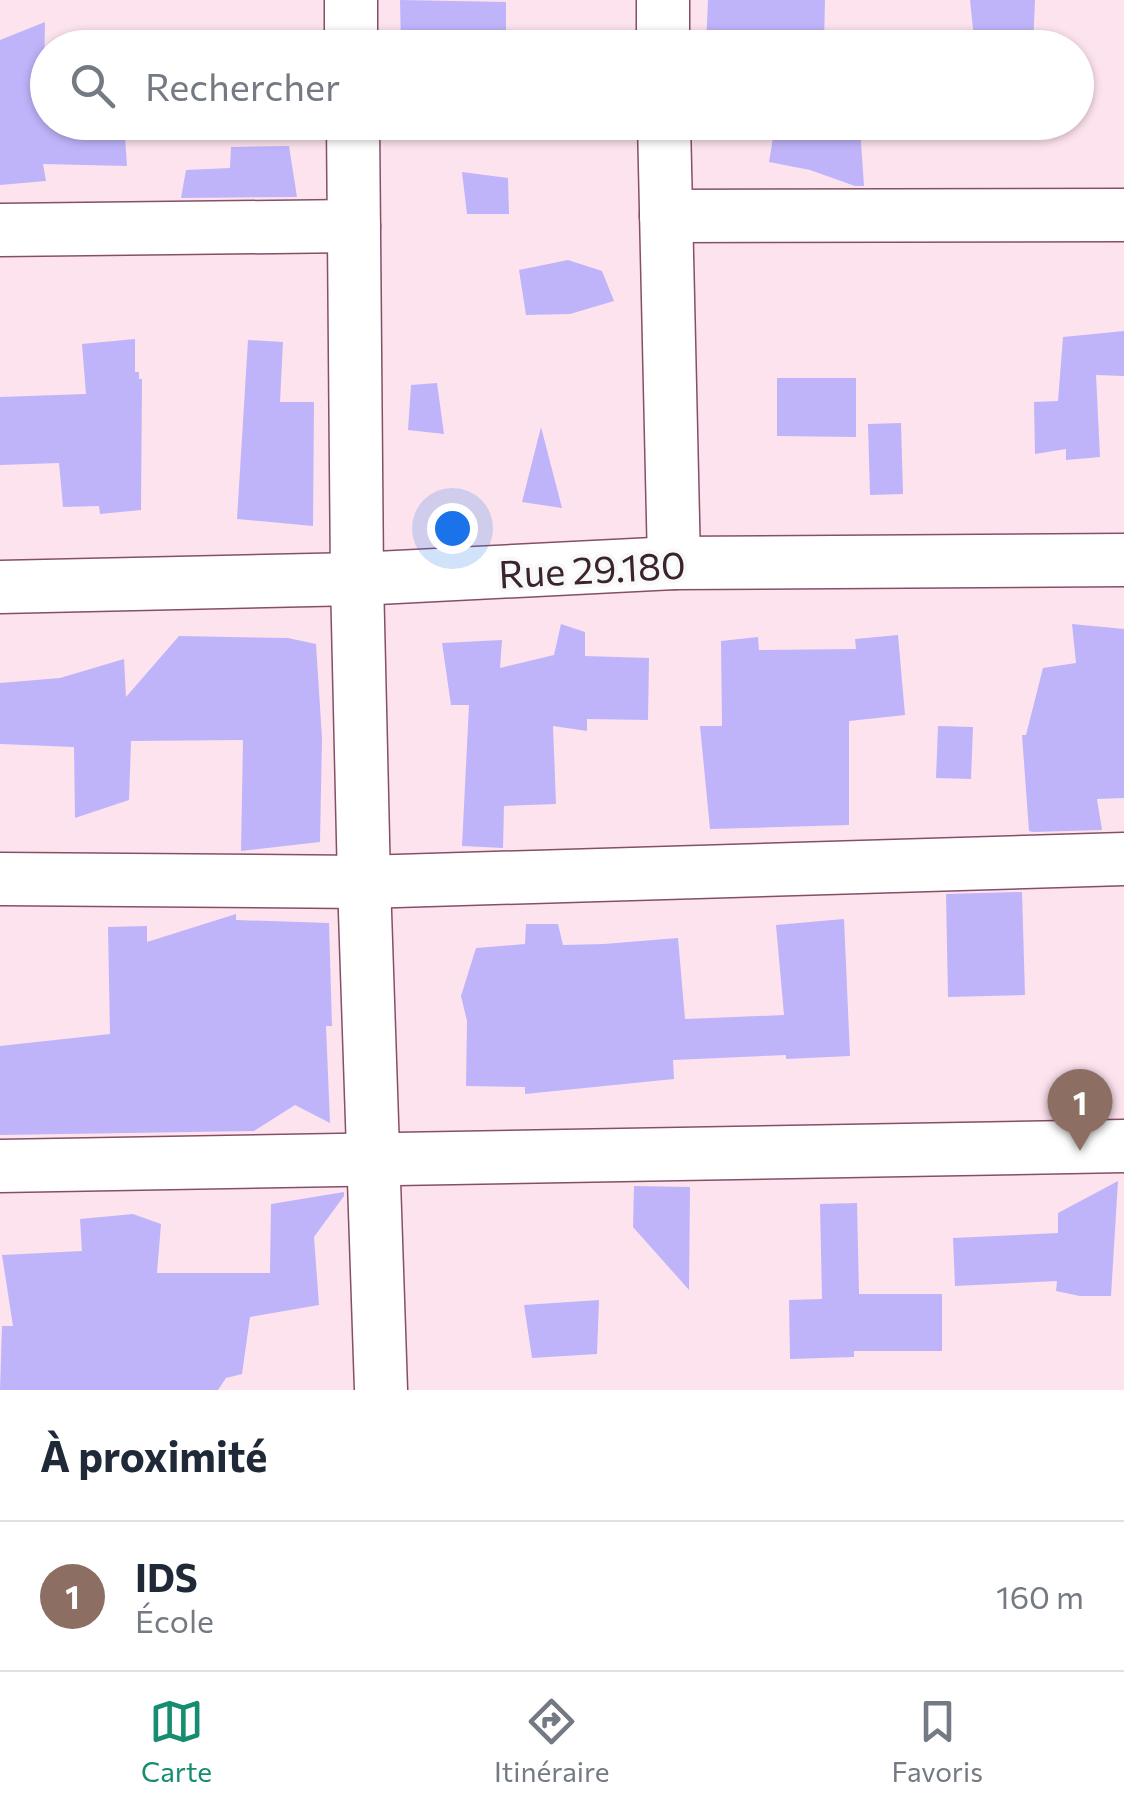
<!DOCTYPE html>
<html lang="fr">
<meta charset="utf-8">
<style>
body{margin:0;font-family:Commissioner,sans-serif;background:#f2f2f3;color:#1f2937}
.you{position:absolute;left:452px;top:528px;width:35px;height:35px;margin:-25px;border:8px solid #fff;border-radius:50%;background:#1a73e8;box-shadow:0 0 0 15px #1a73e833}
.badge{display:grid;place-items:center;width:65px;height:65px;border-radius:50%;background:#168d70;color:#fff;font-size:32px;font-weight:700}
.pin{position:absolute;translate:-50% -82px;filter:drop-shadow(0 2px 5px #0008)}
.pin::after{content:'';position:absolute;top:52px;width:35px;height:30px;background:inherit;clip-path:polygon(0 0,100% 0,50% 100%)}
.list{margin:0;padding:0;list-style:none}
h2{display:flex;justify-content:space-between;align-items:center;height:130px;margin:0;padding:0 40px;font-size:42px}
h2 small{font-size:32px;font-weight:400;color:#747a83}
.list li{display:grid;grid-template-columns:65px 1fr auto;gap:30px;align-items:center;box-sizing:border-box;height:150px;padding:0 40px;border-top:2px solid #e0e1e3}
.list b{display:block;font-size:38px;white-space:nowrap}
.list p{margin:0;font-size:32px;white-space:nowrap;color:#747a83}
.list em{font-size:32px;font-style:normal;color:#747a83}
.icon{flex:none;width:55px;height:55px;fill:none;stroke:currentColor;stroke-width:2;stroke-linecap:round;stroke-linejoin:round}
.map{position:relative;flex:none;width:1124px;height:1390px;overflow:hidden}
.search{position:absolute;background:#fff;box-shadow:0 2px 8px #0004;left:30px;right:30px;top:30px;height:110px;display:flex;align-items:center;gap:25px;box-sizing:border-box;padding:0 35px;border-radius:55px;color:#747a83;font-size:38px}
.sheet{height:280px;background:#fff}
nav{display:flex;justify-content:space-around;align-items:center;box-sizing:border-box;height:140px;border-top:2px solid #e0e1e3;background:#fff;font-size:28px;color:#747a83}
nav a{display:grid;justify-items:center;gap:5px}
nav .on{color:#168d70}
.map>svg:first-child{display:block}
.building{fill:#bfb4fa}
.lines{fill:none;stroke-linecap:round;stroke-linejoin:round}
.minor-casing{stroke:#854f68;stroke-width:55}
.minor{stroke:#fff;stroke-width:52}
.labels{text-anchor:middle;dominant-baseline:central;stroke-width:8;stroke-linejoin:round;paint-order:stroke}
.street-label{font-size:38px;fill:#3a232e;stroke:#f8f8f8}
</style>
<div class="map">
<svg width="1124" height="1390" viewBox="0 0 1124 1390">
<rect width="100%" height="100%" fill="#fde3ee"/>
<!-- building -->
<g class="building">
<path d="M400,0l106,2v46h-105z"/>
<path d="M708,0h117l-1,42 -50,1 -1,5h-67z"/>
<path d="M970,0h65l-2,48h-58z"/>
<path d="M45,22l-2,100h81l3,44 -84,-2 3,17 -46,4v-145z"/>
<path d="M775,125l38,7 47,-4 4,58h-9l-45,-16 -41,-8z"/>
<path d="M289,146l8,51 -116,1 5,-28 44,-2 1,-21z"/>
<path d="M462,172l46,6 1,36h-42z"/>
<path d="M568,260l34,11 12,30 -44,13 -44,1 -7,-45z"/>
<path d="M1124,331v45l-28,-1 4,82 -34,3v-11l-31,5 -1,-52 24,-1 5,-64z"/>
<path d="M135,339v33h4v7h3l-1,131 -41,4 -1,-8 -36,1 -4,-44 -59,2v-68l86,-3 -4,-50z"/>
<path d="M248,340l35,2 -3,60h34l-1,124 -76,-7z"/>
<path d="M777,378h79v59l-79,-1z"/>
<path d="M437,383l7,51 -36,-4 3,-45z"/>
<path d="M901,423l2,71 -33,1 -2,-71z"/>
<path d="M541,427l21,81 -40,-6z"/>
<path d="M561,624l24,8v24l64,2 -1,62 -61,-1v12l-34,-5 3,78 -52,2 -1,42 -41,-2 7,-141h-18l-9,-62 60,-3 -2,28 54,-13z"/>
<path d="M1072,624l52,5v169l-27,1 5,31 -69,2 -4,-1 -7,-96h4l17,-67 33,-5z"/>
<path d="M898,635l7,80 -56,6v104l-139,4 -10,-103h22l-1,-85 37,-4 1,13 97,-1 -1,-10z"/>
<path d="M179,636l109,2 28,6 6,94 -2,104 -79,9 2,-111 -112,1 -2,59 -54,18 -1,-71 -74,-3v-61l60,-5 64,-19 2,38z"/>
<path d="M938,726l35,1 -2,52 -35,-1z"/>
<path d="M1022,892l3,103 -77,2 -2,-103z"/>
<path d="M236,914v6l93,3 3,103h-6l4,97 -35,-18 -41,26 -254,4v-89l110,-12 -2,-107 39,-1v16z"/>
<path d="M844,919l6,137 -64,3v-4l-113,5 1,19 -149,15v-7l-59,-1 1,-65 -6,-25 15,-48 49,-4 1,-20h32l5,21 41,-1 74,-6 7,81 99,-4 -8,-90z"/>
<path d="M1118,1181l-7,115h-31l-24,-5 1,-10 -102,5 -2,-48 105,-5v-20z"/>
<path d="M634,1186l56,1 -1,103 -56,-63z"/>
<path d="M344,1192v4l-30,41 5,68 -69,12 -8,57 -16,4 -8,12h-218l2,-64h11l-11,-71 80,-4 -2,-32 53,-5 28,10 -4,49h113l1,-69z"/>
<path d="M857,1203l2,91h83v57h-88v6l-64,2 -1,-59 33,-1 -2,-95z"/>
<path d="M599,1300l-2,54 -65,4 -8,-53z"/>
</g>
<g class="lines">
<defs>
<g id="minor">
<path d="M351,0v48"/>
<path d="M663,0v48"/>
<path d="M353,122l4,457 7,303 17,508"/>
<path d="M664,122l10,441"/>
<path d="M666,216l458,-1"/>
<path d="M0,230l354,-4"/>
<path d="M0,587l357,-8 317,-16 450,-3"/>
<path d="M0,879l364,3 760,-23"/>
<path d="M0,1166l1124,-20"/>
</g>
</defs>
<!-- minor casing -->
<use href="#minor" class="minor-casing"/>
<!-- minor -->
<use href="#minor" class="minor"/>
</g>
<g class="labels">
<!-- street labels -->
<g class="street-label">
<text transform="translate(592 568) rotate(-3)">Rue 29.180</text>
</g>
</g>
</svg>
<div class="you"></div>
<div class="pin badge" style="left:1080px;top:1151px;background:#8d6e63">1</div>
<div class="search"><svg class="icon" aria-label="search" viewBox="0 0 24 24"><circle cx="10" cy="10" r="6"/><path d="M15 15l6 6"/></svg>Rechercher</div>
</div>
<section class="sheet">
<h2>À proximité<small></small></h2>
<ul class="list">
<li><span class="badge" style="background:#8d6e63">1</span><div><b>IDS</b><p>École</p></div><em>160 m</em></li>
</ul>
</section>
<nav>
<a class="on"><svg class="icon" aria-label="map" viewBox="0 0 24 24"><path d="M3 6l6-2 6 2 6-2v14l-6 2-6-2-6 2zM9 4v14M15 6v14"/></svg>Carte</a>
<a><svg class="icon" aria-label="directions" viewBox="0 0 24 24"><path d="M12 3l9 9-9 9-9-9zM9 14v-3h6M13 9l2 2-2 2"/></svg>Itinéraire</a>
<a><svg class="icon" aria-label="saved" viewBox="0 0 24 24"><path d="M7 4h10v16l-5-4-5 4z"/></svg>Favoris</a>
</nav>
